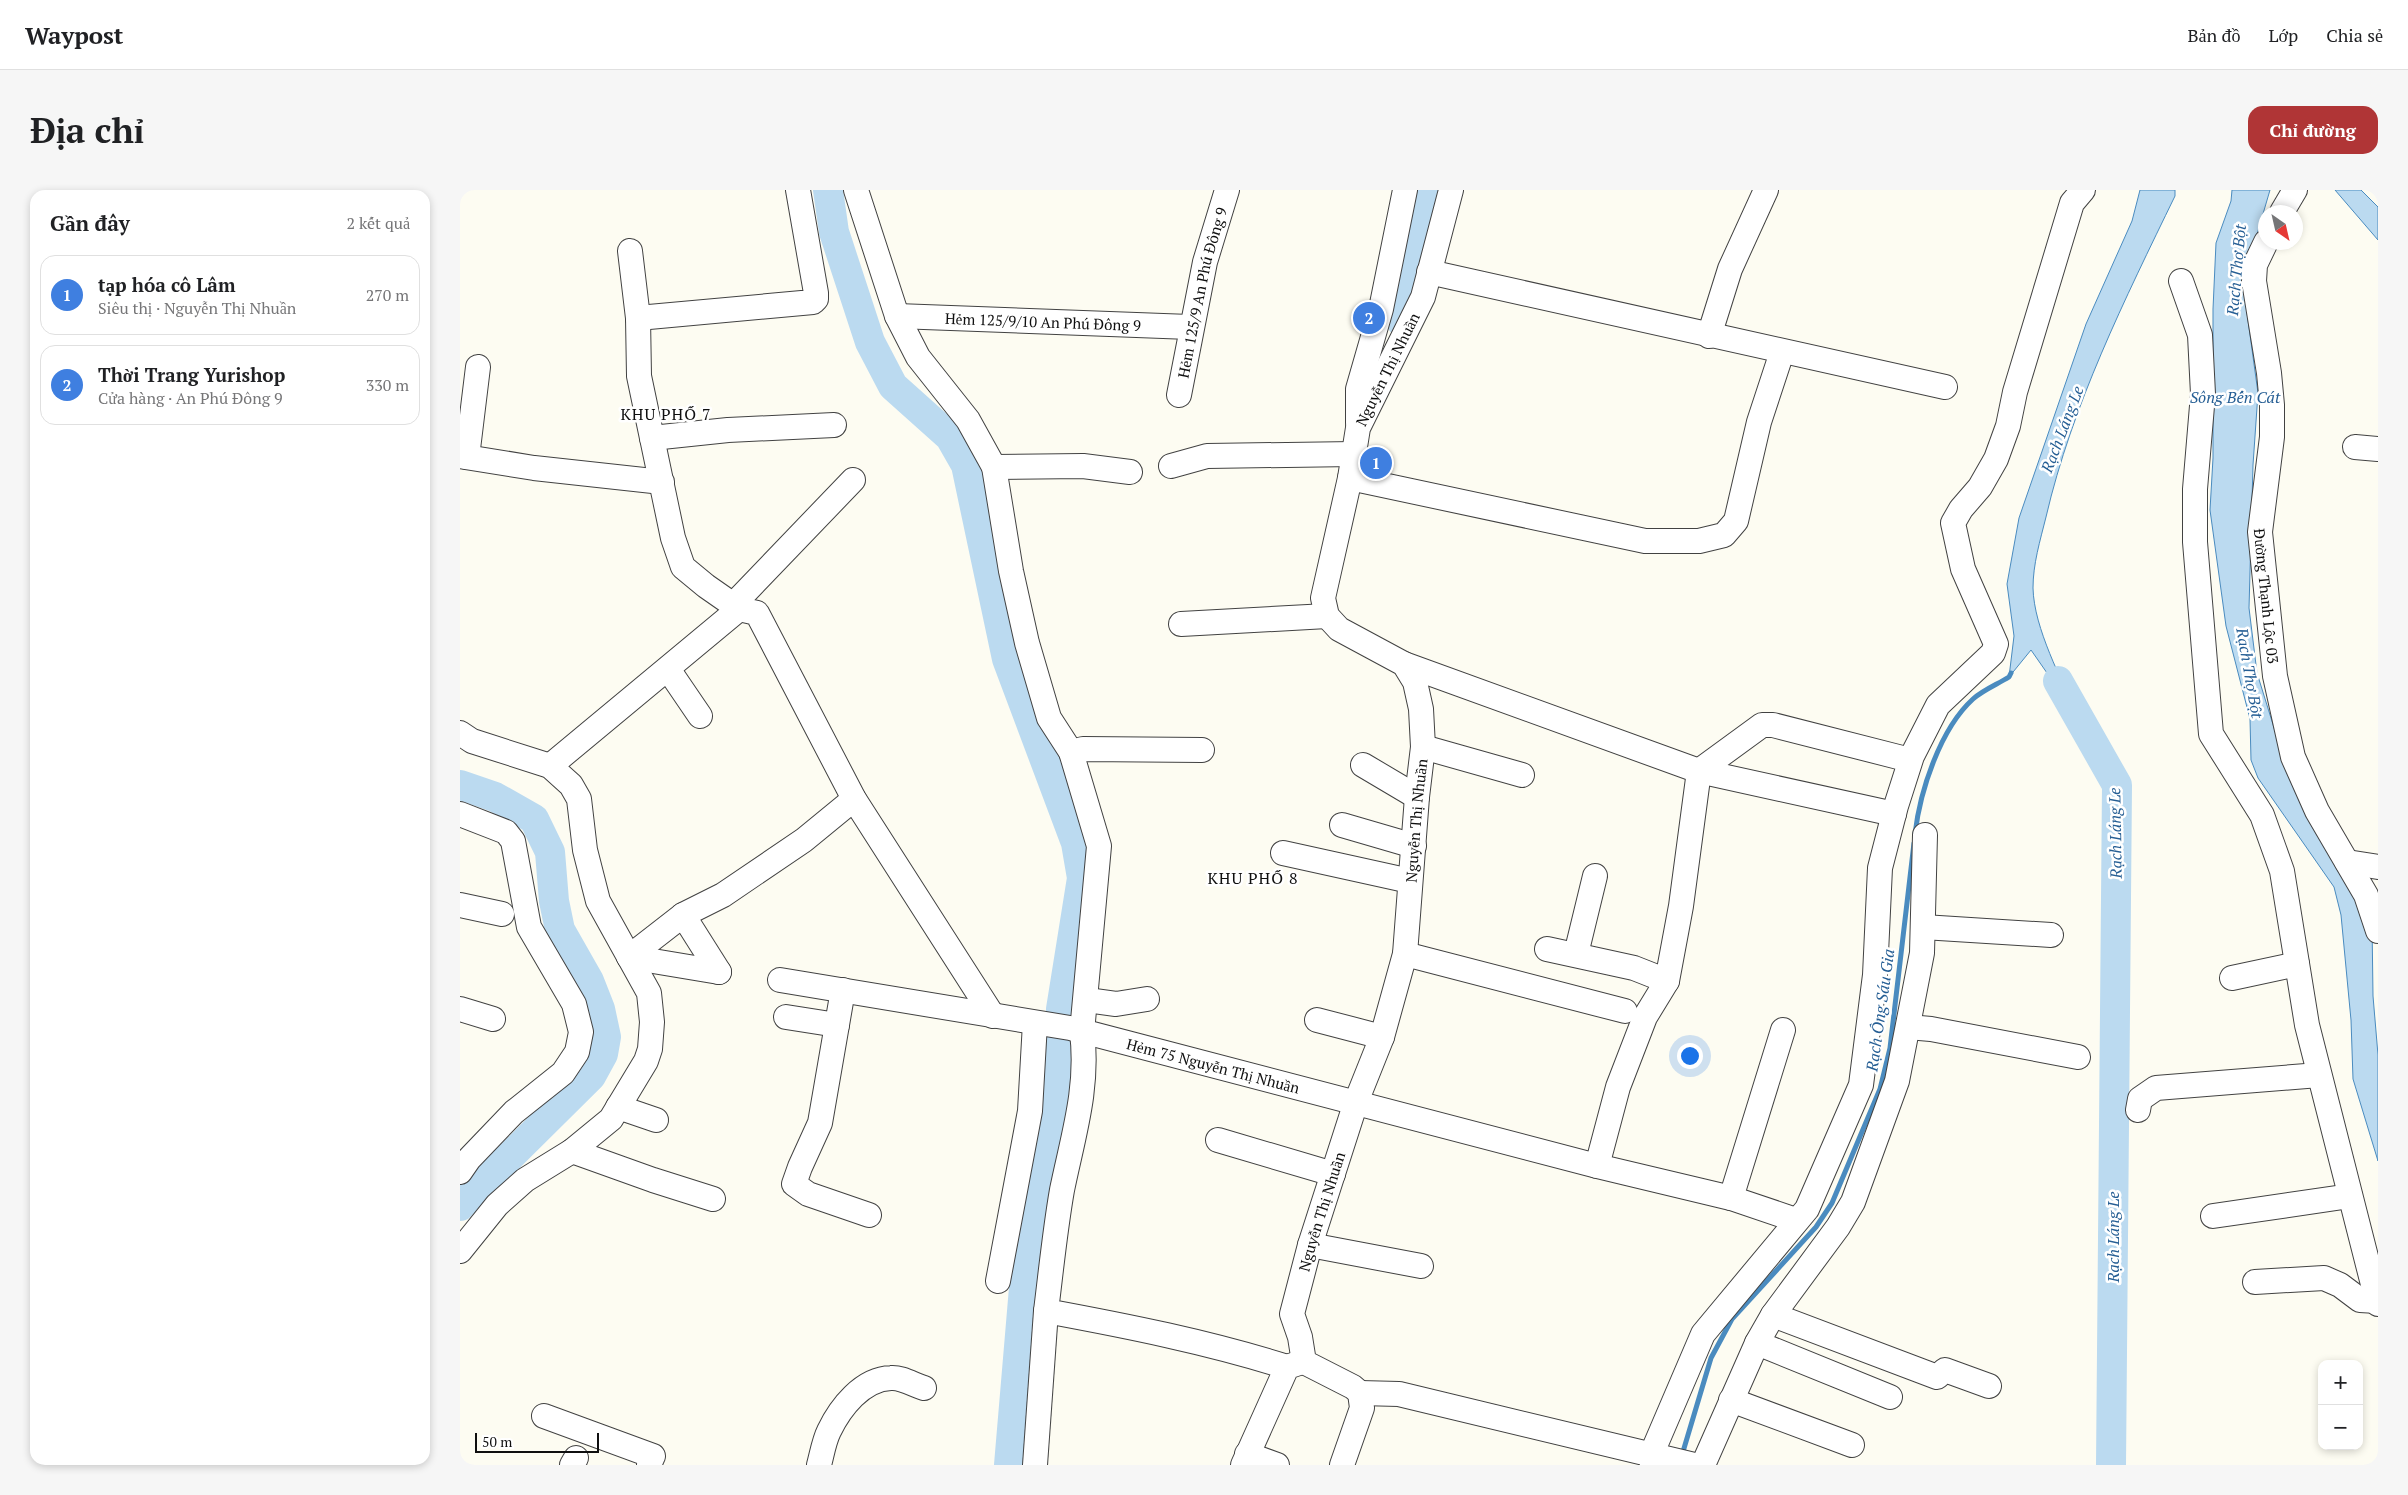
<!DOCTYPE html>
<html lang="vi">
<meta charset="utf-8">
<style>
body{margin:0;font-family:"PT Serif",serif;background:#f6f6f6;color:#202124}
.controls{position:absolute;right:15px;bottom:15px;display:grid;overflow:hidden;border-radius:10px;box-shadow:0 2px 8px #0003}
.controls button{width:45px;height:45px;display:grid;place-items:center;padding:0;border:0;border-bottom:1px solid #e0e0e0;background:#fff;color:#202124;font:25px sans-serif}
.compass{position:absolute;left:1798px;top:15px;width:45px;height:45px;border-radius:50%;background:#fff;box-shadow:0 2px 8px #0003;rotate:146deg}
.scale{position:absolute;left:15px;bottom:12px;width:124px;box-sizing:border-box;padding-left:5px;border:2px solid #0f0f0f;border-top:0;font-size:14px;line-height:18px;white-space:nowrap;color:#0f0f0f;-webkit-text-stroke:4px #fff;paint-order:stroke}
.you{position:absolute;left:1229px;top:865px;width:18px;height:18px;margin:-12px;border:4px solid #fff;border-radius:50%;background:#1a73e8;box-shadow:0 0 0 8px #1a73e833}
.badge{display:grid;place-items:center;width:32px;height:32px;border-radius:50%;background:#b03536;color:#fff;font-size:16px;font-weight:700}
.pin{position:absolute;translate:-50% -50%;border:2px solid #fff;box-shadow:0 1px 5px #0006}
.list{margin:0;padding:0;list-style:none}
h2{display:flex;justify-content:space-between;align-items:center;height:65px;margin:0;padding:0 20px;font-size:21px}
h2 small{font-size:16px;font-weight:400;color:#757577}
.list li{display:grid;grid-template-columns:32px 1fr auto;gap:15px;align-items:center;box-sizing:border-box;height:80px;margin:0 10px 10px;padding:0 10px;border:1px solid #e0e0e0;border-radius:15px}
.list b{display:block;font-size:19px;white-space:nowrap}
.list p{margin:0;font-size:16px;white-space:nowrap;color:#757577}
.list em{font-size:16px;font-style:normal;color:#757577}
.map{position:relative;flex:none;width:1918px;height:1275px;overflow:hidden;border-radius:15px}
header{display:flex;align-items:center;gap:30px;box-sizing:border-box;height:70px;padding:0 25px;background:#fff;border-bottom:1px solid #e0e0e0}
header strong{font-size:24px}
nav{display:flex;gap:28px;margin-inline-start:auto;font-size:18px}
.intro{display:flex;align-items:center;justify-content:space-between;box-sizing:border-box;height:120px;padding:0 30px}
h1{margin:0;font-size:35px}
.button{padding:12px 22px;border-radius:15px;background:#b03536;color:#fff;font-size:18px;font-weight:700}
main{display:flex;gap:30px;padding:0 30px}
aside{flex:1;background:#fff;border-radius:15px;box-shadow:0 2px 8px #0003}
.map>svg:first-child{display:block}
.water{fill:#bbdaf0;stroke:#4a8bbf}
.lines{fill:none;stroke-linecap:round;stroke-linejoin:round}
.stream{stroke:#4a8bbf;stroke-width:5}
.river{stroke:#bbdaf0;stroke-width:30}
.minor-casing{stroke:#424242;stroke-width:26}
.minor{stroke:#fff;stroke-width:24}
.labels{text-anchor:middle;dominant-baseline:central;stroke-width:5;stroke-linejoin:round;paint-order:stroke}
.street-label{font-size:15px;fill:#0f0f0f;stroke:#fff}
.water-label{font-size:16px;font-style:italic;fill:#255e94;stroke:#fff}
.neighbourhood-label{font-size:16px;letter-spacing:1px;fill:#0f0f0f;stroke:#fff}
</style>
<header>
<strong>Waypost</strong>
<nav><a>Bản đồ</a><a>Lớp</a><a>Chia sẻ</a></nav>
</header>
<div class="intro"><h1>Địa chỉ</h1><a class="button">Chỉ đường</a></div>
<main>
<aside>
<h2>Gần đây<small>2 kết quả</small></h2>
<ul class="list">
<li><span class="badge" style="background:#3f7fe0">1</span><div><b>tạp hóa cô Lâm</b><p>Siêu thị · Nguyễn Thị Nhuần</p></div><em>270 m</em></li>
<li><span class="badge" style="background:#3f7fe0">2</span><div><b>Thời Trang Yurishop</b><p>Cửa hàng · An Phú Đông 9</p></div><em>330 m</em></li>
</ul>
</aside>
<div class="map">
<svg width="1918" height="1275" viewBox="0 0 1918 1275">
<rect width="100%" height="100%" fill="#fdfcf2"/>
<!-- water -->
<g class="water">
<path d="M1680,0h35v6c-50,103 -103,209 -129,321 -6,24 -13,47 -13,71 1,41 29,91 44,128l-46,-66 -22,27 5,-41 -7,-52 12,-66 67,-194 46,-103z"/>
<path d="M1772,0h38l-24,82 1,41 11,80 -5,72 -4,143 8,65 23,74 92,175 1,74 5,59v106l-25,-82 -2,-59 -10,-105 -7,-28 -76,-109 -7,-18 -1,-41 -24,-93 -16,-116 3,-52v-149l3,-66 15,-42z"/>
<path d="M1875,0h26l17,17v33z"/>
</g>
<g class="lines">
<!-- stream -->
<g class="stream">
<path d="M1455,644c5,-43 25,-105 58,-135 10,-9 25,-15 36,-22l2,-4"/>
<path d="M1222,1265l29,-97 21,-39 84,-92 16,-24 48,-114 10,-41 24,-205"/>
</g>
<!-- river -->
<g class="river">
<path d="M368,0l6,42 36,110 23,44 57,51 16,28 41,194 69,184 6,35 -21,131 -3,79 -33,188 -16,189"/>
<path d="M941,131l11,-26 20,-105"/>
<path d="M1598,491l59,104 -6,680"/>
<path d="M0,595l35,12 39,22 16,33 4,49 6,29 29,51 11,28 6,28 -3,17 -12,22 -131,130"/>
</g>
<defs>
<g id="minor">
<path d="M396,0l41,126 21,41 50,63 26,47 17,104 16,72 22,75 22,34 28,94 -17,186c7,56 -9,104 -20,158 -7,40 -11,81 -16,121 81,15 162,31 241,56"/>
<path d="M1822,22l13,-22"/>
<path id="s1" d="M1806,52l-11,23 -1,16 15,92 3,32v32l-12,95 15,144 18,81 24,54 49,84 12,36"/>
<path d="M170,61l8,67 1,58 34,162 10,29 23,19 33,23 18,4 97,186 139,217"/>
<path d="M969,82l516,115"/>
<path d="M1721,91l19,54 3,59 -8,95v53l16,192 51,81 20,56 25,154 71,279"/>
<path id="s2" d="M437,126l293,11"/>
<path d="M178,128l175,-16 3,-3v-6l-18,-103"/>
<path d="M1249,146l21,-67 36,-79"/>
<path id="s3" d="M719,205l26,-133 22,-72"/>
<path d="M898,233v-34l23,-80 24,-119"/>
<path d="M192,248l76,-8 106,-5"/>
<path d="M1895,257l23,2"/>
<path d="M0,266l74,12 128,14"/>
<path d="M7,267l11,-90"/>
<path d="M711,276l36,-10 147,-2"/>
<path d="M534,277l89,-1 47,6"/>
<path d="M890,288l295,63h54l25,-6 12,-14 23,-99 23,-70"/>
<path d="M273,415l120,-125"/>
<path d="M721,434l146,-8"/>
<path d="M944,474l295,107 195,43"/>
<path d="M208,479l32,47"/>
<path d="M0,543l12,8 78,25 21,19 8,14 6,51 13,51 51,92 3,29 -2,27 -4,12 -35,58 -39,32 -47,29 -28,25 -37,46"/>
<path d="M963,557l99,28"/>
<path d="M611,562l12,-3 119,1"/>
<path d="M903,575l54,32"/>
<path d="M90,576l189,-157"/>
<path d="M0,624l46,18 7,9 16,86 45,77 7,28 -4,20 -14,21 -49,39 -45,47 -9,13"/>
<path d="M882,635l72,21"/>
<path d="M823,663l127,28"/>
<path d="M1887,672l31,5"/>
<path d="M0,715l42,9"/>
<path d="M223,725l36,57"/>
<path d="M1463,737l128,8"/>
<path d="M1087,759l87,19 33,13"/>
<path d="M945,764l220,57"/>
<path d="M1116,764l19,-78"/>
<path d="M169,767l54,-42 40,-20 81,-55 50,-41"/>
<path d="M169,767l90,15"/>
<path d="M1772,788l65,-14"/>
<path id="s4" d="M320,790l290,48 527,138 134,32 65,22"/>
<path d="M383,800l-23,133 -20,44 -6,17 14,10 61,21"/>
<path d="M627,810l29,4 31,-5"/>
<path d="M0,819l33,10"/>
<path d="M326,827l51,8"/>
<path d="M857,830l65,17"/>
<path d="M1448,837l23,2 147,28"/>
<path d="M158,917l38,13"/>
<path d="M1678,920l2,-11 16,-11 163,-13"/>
<path d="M758,950l115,34"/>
<path d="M112,961l81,29 60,19"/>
<path d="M1137,976l21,-79 27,-70 22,-36 14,-75 18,-135 63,-46h11l137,35"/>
<path d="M1271,1008l52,-168"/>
<path d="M1753,1026l137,-20"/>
<path d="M850,1055l111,21"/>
<path d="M538,1091l32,-170 5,-88"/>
<path d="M1795,1092l69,-4 16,7 20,15 17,1"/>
<path d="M1313,1125l164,62 8,-7 44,16"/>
<path d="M1297,1153l133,54"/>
<path d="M900,1203l39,1 295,71"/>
<path d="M1271,1210l121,45"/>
<path d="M84,1226l109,40 -4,9"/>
<path d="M787,1264l30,11"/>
<path d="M112,1275l4,-7"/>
<path d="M359,1275c3,-11 5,-24 10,-34 11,-23 33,-52 62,-53 10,-1 23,7 33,10"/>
<path d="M575,1275l11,-154"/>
<path d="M783,1275l44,-98 15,-5"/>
<path id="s5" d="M882,1275l20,-57 -2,-15 -7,-6 -49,-25 -4,-25 -8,-23 18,-69 46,-143 26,-65 23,-83 12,-157 6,-50 -2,-38 -6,-27 -11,-18 -65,-35 -12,-13 -4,-18 27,-120 8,-50 65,-131 28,-107"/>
<path d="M1192,1275v-12l51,-119 104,-125 54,-124 14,-110 5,-107 16,-62 16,-50 26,-51 55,-52 3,-9 -33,-75 -10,-46 8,-14 19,-22 16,-28 12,-33 7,-34 57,-189 11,-13"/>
<path d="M1243,1275l54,-122 16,-28 65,-88 15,-25 44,-121 25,-128 3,-118"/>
</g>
</defs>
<!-- minor casing -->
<use href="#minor" class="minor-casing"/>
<!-- minor -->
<use href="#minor" class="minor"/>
</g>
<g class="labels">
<!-- street labels -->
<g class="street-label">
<text stroke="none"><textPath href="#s3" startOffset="105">Hẻm 125/9 An Phú Đông 9</textPath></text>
<text stroke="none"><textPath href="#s2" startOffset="146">Hẻm 125/9/10 An Phú Đông 9</textPath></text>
<text stroke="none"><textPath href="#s5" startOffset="1211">Nguyễn Thị Nhuần</textPath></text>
<text stroke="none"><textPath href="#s1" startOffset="359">Đường Thạnh Lộc 03</textPath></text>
<text stroke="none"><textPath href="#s5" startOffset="701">Nguyễn Thị Nhuần</textPath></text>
<text stroke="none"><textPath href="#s4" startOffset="442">Hẻm 75 Nguyễn Thị Nhuần</textPath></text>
<text stroke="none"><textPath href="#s5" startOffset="296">Nguyễn Thị Nhuần</textPath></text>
</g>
<!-- water labels -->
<g class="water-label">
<text transform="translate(1776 80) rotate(-85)">Rạch Thợ Bột</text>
<text x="1775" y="207">Sông Bến Cát</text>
<text transform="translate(1602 239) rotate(-69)">Rạch Láng Le</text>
<text transform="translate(1790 483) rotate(80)">Rạch Thợ Bột</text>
<text transform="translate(1655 643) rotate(-91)">Rạch Láng Le</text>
<text transform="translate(1420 820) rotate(-82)">Rạch Ông Sáu Gia</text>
<text transform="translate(1653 1047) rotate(-90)">Rạch Láng Le</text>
</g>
<!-- neighbourhood labels -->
<g class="neighbourhood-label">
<text x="206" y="224">KHU PHỐ 7</text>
<text x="793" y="688">KHU PHỐ 8</text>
</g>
</g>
</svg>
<div class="controls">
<button>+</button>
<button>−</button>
</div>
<svg class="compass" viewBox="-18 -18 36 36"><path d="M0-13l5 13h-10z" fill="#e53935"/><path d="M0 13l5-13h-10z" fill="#757577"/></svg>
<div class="scale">50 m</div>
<div class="you"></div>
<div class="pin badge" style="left:916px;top:273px;background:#3f7fe0">1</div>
<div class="pin badge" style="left:909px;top:128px;background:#3f7fe0">2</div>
</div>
</main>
